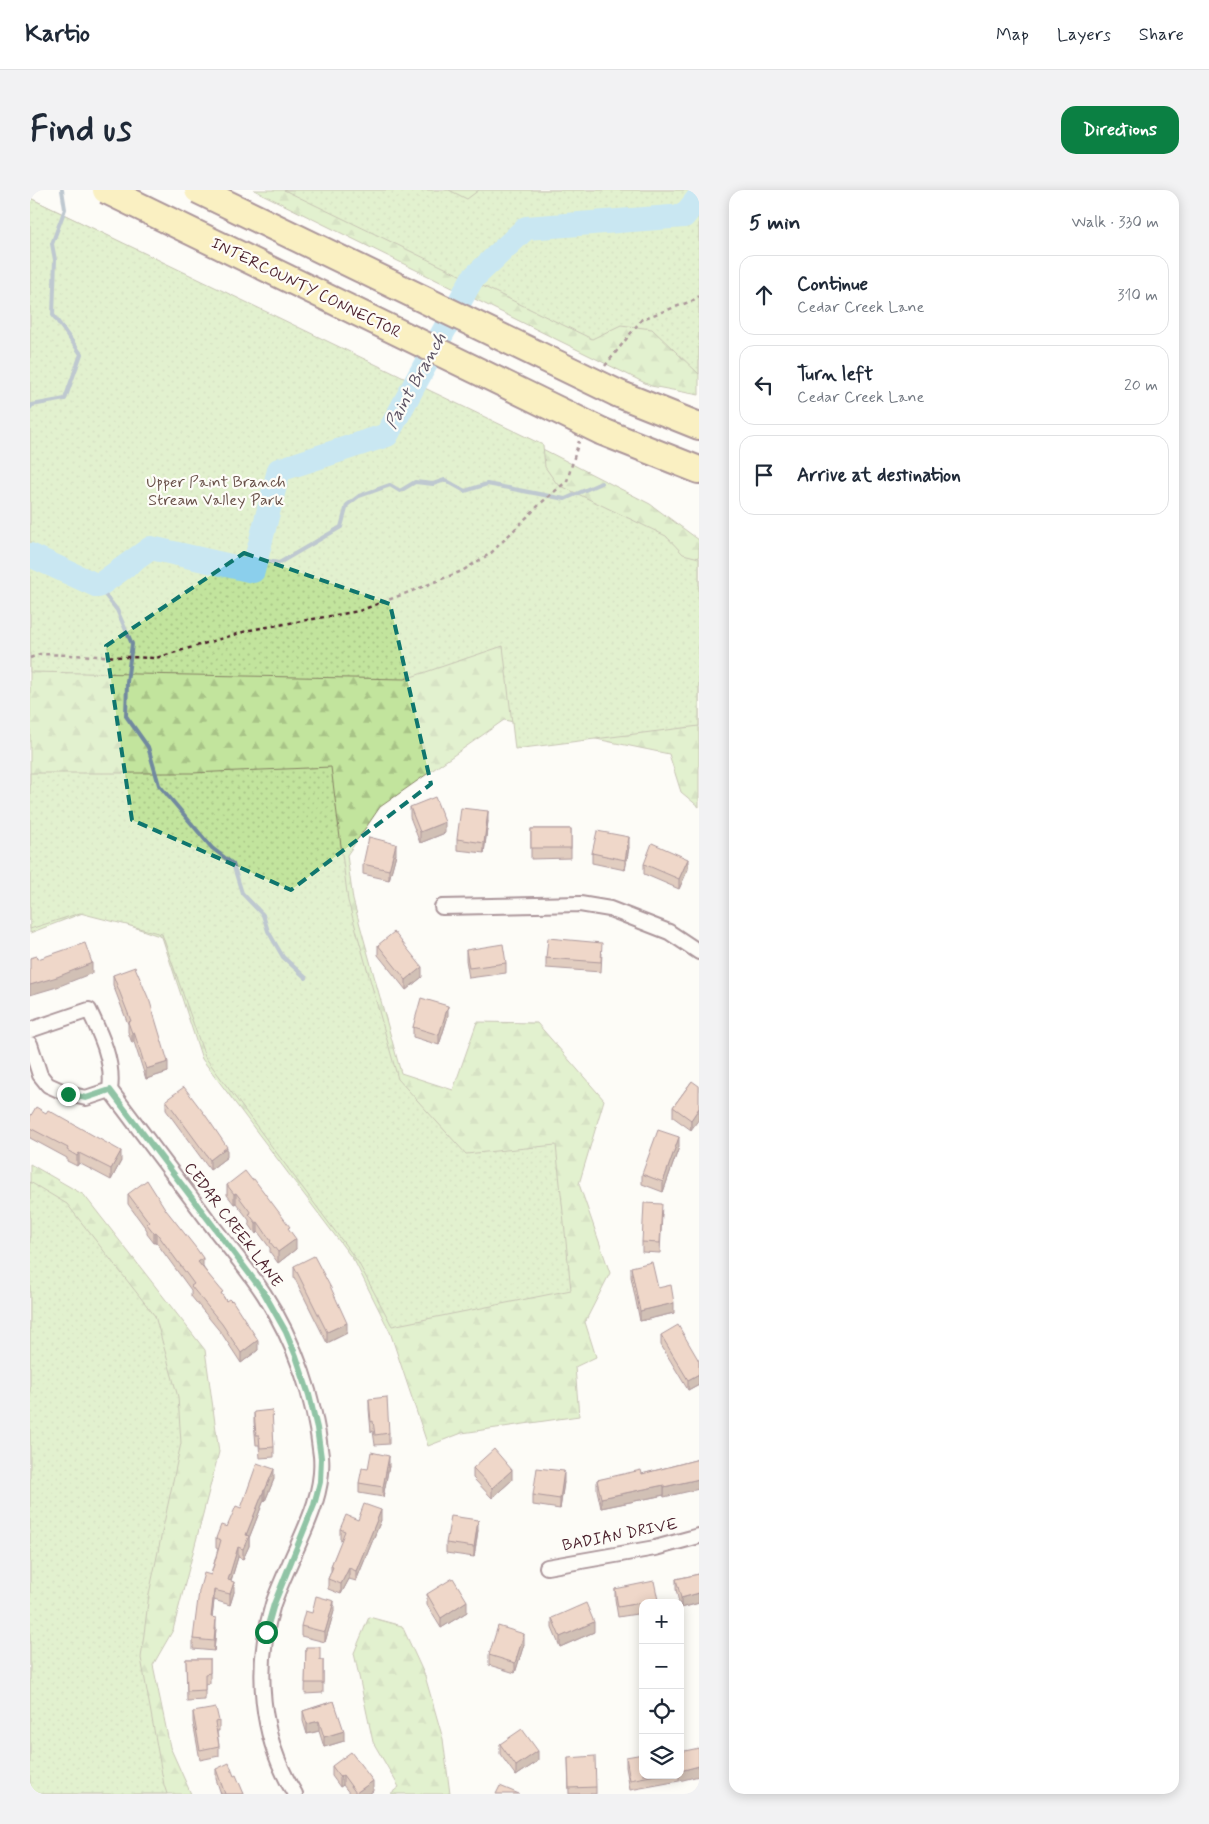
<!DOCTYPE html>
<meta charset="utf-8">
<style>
body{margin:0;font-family:Mynerve,sans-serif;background:#f2f2f3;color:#1f2937}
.controls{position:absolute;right:15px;bottom:15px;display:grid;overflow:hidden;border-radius:10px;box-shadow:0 2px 12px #0003}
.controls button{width:45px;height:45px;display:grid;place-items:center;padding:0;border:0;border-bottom:1px solid #e0e1e3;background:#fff;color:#1f2937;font:25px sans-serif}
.stop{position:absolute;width:15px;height:15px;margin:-11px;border:4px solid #0b8043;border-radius:50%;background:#fff}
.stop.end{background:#0b8043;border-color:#fff;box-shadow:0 1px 5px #0008}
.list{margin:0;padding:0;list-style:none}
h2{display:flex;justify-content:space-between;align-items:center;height:65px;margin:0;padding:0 20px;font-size:21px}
h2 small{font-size:16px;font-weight:400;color:#747a83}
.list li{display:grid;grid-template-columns:32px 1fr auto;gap:15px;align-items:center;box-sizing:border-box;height:80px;margin:0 10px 10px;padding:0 10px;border:1px solid #e0e1e3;border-radius:15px}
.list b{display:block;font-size:19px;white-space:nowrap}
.list p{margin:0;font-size:16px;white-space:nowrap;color:#747a83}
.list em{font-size:16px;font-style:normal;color:#747a83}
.icon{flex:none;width:28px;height:28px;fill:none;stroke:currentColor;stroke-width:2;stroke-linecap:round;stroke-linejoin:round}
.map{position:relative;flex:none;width:669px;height:1604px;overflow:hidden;border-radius:15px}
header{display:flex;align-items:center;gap:30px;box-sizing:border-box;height:70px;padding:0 25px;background:#fff;border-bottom:1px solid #e0e1e3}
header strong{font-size:24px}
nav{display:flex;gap:28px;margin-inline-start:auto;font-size:18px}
.intro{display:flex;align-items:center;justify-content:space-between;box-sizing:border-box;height:120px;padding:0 30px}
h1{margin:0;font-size:35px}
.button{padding:12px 22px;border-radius:15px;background:#0b8043;color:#fff;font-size:18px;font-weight:700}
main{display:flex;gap:30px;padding:0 30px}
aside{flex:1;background:#fff;border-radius:15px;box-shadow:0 2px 12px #0003}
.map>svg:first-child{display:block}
.forest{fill:url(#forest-firs);stroke:#868264}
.park{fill:url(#park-dots);stroke:#868264}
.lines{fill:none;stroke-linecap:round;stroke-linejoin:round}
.stream{stroke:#71899f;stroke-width:4}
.river{stroke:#8bcfec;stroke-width:24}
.street-casing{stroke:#4a1f2b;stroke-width:18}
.highway-casing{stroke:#4a1f2b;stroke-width:30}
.path{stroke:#4a1f2b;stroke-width:2.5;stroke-dasharray:4 4;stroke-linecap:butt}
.street{stroke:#fdfcf7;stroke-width:14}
.highway{stroke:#f5e382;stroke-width:26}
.highway-bridge-casing{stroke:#4a1f2b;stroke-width:30;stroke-linecap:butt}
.highway-bridge{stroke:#f5e382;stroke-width:26}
.wall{fill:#bf947c;stroke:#4a1f2b}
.shaded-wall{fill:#9b7865;stroke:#4a1f2b}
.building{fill:#deac90;stroke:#4a1f2b}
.route{stroke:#0b8043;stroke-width:6}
.marked{fill:none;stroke:#0f766e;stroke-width:4;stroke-dasharray:10 6;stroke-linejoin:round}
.labels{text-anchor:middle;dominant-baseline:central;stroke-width:4.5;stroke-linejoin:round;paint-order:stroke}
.street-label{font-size:16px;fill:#4a1f2b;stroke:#fdfcf7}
.park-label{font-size:16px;fill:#685048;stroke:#fdfcf7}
.water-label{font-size:18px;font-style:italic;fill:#5e5465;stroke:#fdfcf7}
</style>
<header>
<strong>Kartio</strong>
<nav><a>Map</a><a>Layers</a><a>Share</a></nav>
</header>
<div class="intro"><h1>Find us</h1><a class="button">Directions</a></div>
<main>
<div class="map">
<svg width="669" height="1604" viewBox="0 0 669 1604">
<defs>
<pattern id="forest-firs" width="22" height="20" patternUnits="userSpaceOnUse" patternTransform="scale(1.25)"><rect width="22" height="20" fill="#c2e49d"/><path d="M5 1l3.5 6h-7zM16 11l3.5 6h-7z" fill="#a8c387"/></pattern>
<pattern id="park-dots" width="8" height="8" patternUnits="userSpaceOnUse" patternTransform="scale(1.25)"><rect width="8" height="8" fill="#c2e49d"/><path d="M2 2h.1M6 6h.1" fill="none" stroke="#a8c387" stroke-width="1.8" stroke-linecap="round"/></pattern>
</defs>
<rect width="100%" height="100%" fill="#fdfcf7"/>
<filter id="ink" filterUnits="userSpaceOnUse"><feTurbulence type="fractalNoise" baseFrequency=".02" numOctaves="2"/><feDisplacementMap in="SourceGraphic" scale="10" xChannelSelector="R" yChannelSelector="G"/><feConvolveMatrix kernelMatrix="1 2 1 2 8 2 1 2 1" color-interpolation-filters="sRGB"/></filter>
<g filter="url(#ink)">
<!-- forest -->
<g class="forest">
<path d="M224,0h445v205l-48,-9z"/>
<path d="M0,8l458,223 162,83 49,36v267l-18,-15 -12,-38 -165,-34 -124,87 -33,48 6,45 48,173 52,17 24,-68 60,1 67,77 -25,84 31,89 -25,49 11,35 -21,10 4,49 -117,17 -34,13 -38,-114 -35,-70 -153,-203 -40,-122 -74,-26 -58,22z"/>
<path d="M0,974l54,31 121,155 14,102 -46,178 -20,35 17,82 21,47h-161z"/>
<path d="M339,1427l33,9 23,50 18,63 7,55h-60l9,-7 -26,-45 -19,-89z"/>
</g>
<!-- park -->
<g class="park">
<path d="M254,0h165l18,9 12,-9h220v184l-47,-45 -31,-4 -29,14z"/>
<path d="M0,8l513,247 2,22 12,17 109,52 17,18 16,4v168l-184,23 -12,-103 -98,33 -375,-7z"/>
<path d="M301,577l17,134 50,178 68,75 90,-9 15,145 -179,36 -34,-64 -153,-205 -43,-123 -82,-21 -50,16v-156h162z"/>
<path d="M0,992l37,22 88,112 23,81 3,46 -32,151 -8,64 23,127 3,9h-137z"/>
</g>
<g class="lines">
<!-- stream -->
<g class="stream">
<path d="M0,218l2,-3 33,-6 16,-45 -28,-39 2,-55 -3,-16 13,-35 -3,-19"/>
<path d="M226,369l23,4 62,-36 6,-22 12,-9 31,-11 10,6 15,-9 18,2 12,-4 20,11 22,-7 78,15 36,-16"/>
<path d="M68,396l19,24 15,34 -5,38 -1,34 22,31 11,38 53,63 21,16 9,29 21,22 5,16 15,26 23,21"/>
</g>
<!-- river -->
<path class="river" d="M0,365l68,31 53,-38 102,23 26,-101 108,-35 85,-156 54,-51 158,-12 15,-19"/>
<defs>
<g id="street">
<path d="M412,717l138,-3 30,5 59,23 30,20"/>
<path d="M0,840l59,-20c12,25 25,52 21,80 32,43 65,86 97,129 19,25 40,49 57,75 31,48 51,105 57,162 3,34 -13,67 -27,98 -7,16 -15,33 -21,50 -19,63 -13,134 22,190"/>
<path d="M0,854l10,31 8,10 20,9 18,4 24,-8"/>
<path d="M517,1377l108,-19 44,-12"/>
</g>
<g id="highway">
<path d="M589,204l80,32"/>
<path d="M573,242l96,38"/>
</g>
</defs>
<!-- street casing -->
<use href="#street" class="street-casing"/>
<!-- highway casing -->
<use href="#highway" class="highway-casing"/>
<!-- path -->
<g class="path">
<path d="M575,176l37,-47 50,-18 7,-5"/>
<path d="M0,468l10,-4 116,4 94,-28 109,-19 58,-22 45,-18 29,-18 50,-50 26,-22 12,-40"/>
</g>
<!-- street -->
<use href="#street" class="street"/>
<!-- highway -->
<use href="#highway" class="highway"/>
<defs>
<g id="highway-bridge">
<path d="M76,0l497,242"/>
<path d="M168,0l421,204"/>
</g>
</defs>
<!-- highway-bridge casing -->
<use href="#highway-bridge" class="highway-bridge-casing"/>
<!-- highway-bridge -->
<use href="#highway-bridge" class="highway-bridge"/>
</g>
<!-- wall -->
<g class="wall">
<path d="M380,617l35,26 -25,10 -10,-26z"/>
<path d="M458,631l-4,32 -27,-3v-11z"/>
<path d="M501,639h40v29l-40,1z"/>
<path d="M599,657l-4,23 -33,-7v-10z"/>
<path d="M366,664l-7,26 -26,-6v-10z"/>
<path d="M614,674l44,5 -9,20 -35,-15z"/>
<path d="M348,755l44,32 -16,13 -28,-35z"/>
<path d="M436,760l40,13v10l-37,5 -3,-18z"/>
<path d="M572,763l-1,19 -55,-4v-10z"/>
<path d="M83,785l55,97 -22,7 -12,-37 -2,1 -4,-11v-8l-15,-39z"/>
<path d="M418,826l-9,29 -26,-8v-10z"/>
<path d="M662,891l-1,49 -18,-13v-10z"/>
<path d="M136,910l61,57 -17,13 -44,-60z"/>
<path d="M0,927l91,44 -10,19 -32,-17 -2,3 -10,-5v-3l-37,-20z"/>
<path d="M649,957l-16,45 -21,-8v-10z"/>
<path d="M197,995l63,46 6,18 -18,14 -8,-11v-4l-12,-16 -2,2 -7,-10v-4l-13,-17 -2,1 -7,-9z"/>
<path d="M98,1004l75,73 20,29 35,54 -17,13 -19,-29 -31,-38v-6l-35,-48 -2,1 -7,-9v-4l-19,-26z"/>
<path d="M632,1024l-2,39 -18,-1v-10z"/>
<path d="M264,1076l53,67 -20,10 -33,-66z"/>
<path d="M601,1077l27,21 16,25 -34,8 -9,-44z"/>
<path d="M631,1145l38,26v23l-11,6 -27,-45z"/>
<path d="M339,1209l20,34v11l-14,1 -2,-14 -2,1 -2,-23z"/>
<path d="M224,1222l20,35v10l-14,1 -1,-13h-3l-2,-23z"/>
<path d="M669,1269l-35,38v-2l-63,13 -4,-18v-10l45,-6z"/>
<path d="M359,1276l-6,31 -24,-4v-10l9,-14z"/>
<path d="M443,1278l39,12 -20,18 -19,-20z"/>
<path d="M244,1289l-9,22 -1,-1 -15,38v8l-6,13 -5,-2 -7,24 3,11 -4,13 -16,-5 -2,18 4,10 -2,23 -21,-2v-10l25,-90 -2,-1v-10l11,-11 14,-19z"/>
<path d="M534,1292l-4,27 -27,-4v-10z"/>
<path d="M328,1330h23l-25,61 -7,-2 -8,15 -13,-5v-10l3,-7v-6l11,-26 -2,-1v-10z"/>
<path d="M448,1340l-4,27 -28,-4v-10z"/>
<path d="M669,1384v29l-18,5 -1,-5h-1l-3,-14v-10z"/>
<path d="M585,1399l43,11v3h-15v10l-25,4 -3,-18z"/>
<path d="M397,1404l40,18 -26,16 -14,-23z"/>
<path d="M304,1421l-9,31 -24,-6v-10z"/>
<path d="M522,1428l42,14 -34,15 -8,-19z"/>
<path d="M494,1454l-9,29 -26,-8v-10z"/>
<path d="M276,1457l14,13h3v33l-18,1z"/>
<path d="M156,1469h24v24l-5,1v16l-18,1z"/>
<path d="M304,1511l10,40 -20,6 -5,-16 -12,3 -4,-13v-10z"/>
<path d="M163,1522l26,9v10h-2l2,15v10l-19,4 -7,-38z"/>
<path d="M470,1554l38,17 -22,15 -16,-22z"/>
<path d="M596,1567l17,18h37l-1,6 -49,9 -4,-23z"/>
<path d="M538,1568l28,29v7h-27z"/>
<path d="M302,1576l41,25 -4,3h-19l-7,-9 -3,2 -8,-11z"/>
<path d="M186,1579l18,7 10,18h-23l-5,-15z"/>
</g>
<!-- shaded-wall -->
<g class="shaded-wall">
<path d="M458,621v10l-4,32v-10z"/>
<path d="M415,632v11l-25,10v-11z"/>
<path d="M599,647v10l-4,23v-10z"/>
<path d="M366,654v10l-7,26v-10z"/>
<path d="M658,669v10l-9,20v-10z"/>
<path d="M62,773v10l-35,14 -27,8v-10z"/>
<path d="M392,777v10l-16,13v-10z"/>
<path d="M418,816v10l-9,29v-10z"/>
<path d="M104,842v10l-2,1v-10z"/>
<path d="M138,872v10l-22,7v-10z"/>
<path d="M669,918v11l-8,11v-10z"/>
<path d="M649,947v10l-16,45v-10z"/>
<path d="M197,957v10l-17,13v-10z"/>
<path d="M91,961v10l-10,19v-11z"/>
<path d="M49,963v10l-2,3v-10z"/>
<path d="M206,1003v10l-2,1v-10z"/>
<path d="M228,1032v10l-2,2v-11z"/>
<path d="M126,1042v10l-2,1v-10z"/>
<path d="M266,1049v10l-18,14v-11z"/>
<path d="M173,1068v10l-5,-6z"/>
<path d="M644,1113v10l-34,8v-10z"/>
<path d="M317,1133v10l-20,10v-11z"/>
<path d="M228,1150v10l-17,13v-10z"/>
<path d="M669,1184v10l-11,6v-10z"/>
<path d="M359,1266v10l-6,31v-10z"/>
<path d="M244,1279v10l-9,22v-11z"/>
<path d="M482,1280v10l-20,18v-10z"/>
<path d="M534,1281v11l-4,27v-10z"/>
<path d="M669,1289v10l-35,8v-10z"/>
<path d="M634,1295v10l-63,13v-10z"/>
<path d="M234,1300v10l-15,38v8l-6,13v-10l3,-14z"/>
<path d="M351,1320v10l-25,61v-10z"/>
<path d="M448,1330v10l-4,27v-10z"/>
<path d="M208,1357v10l-10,33v-10z"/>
<path d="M319,1378v11l-8,15v-10z"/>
<path d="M204,1392v10l-4,13v-11z"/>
<path d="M184,1400v10l-3,28v-11z"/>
<path d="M669,1403v10l-18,5v-10z"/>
<path d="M304,1411v10l-9,31v-10z"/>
<path d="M437,1411v11l-26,16v-10z"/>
<path d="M186,1428v10l-2,23v-10z"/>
<path d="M564,1432v10l-34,15v-10z"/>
<path d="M494,1444v10l-9,29v-10z"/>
<path d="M289,1531v10l-12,3v-10z"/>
<path d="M314,1541v10l-20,6v-10z"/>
<path d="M508,1561v10l-22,15v-10z"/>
<path d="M669,1576v10l-20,5v-6h1v-4z"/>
<path d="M313,1585v10l-3,2v-10z"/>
<path d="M343,1591v10l-4,3h-13v-1z"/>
</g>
<!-- building -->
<g class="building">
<path d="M405,607l10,25 -25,10 -10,-25z"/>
<path d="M431,618l27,3 -4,32 -27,-4z"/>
<rect x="501" y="639" width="40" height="19"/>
<path d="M567,641l32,6 -4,23 -33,-7z"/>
<path d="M339,647l27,7 -7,26 -26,-6z"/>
<path d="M622,653l36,16 -9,20 -35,-15z"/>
<path d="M364,742l28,35 -16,13 -28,-35z"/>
<path d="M518,748l54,5 -1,19 -55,-4z"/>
<path d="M55,753l7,20 -35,14 -27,8v-27l7,-2 1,3z"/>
<path d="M473,754l3,19 -37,5 -3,-18z"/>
<path d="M105,777l15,35 18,60 -22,7 -12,-37 -2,1 -4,-11 3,-1 -18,-46z"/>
<path d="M391,808l27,8 -9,29 -26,-8z"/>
<path d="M662,891l7,5v22l-8,12 -18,-13z"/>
<path d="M154,897l22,29 21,31 -17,13 -44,-60z"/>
<path d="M6,917l10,6 2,-3 73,41 -10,18 -32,-16 -2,3 -10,-6 1,-2 -38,-20v-11z"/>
<path d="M628,940l21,7 -16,45 -21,-8z"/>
<path d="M215,981l7,9 2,-1 36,48 -2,1 8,11 -18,13 -8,-10 1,-1 -13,-19 -2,1 -7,-9 2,-1 -15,-20 -2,1 -7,-9z"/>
<path d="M117,990l19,30 30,38 7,10 -5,4 25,30 -2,1 5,8 3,-2 2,2 1,-1 26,40 -17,13 -19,-29 -31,-38 3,-2 -38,-52 -2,1 -7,-9 2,-2 -21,-28z"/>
<path d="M614,1013l18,1 -2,39 -18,-1z"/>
<path d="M284,1066l17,32 16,35 -20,9 -33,-66z"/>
<path d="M622,1072l6,26 13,-3 3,18 -34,8 -9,-44z"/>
<path d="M648,1135l21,36v13l-11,6 -27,-45z"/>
<path d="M357,1207l2,36 -14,2 -2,-14 -2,1 -2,-23z"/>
<path d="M242,1220l2,37 -14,1 -1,-13h-3l-2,-23z"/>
<path d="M464,1259l18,21 -20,18 -19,-20z"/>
<path d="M341,1262l18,4 -6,31 -24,-4 3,-15 6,1z"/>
<path d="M669,1269v20l-35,8v-2l-63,13 -4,-18 44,-10 1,4z"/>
<path d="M227,1273l17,6 -9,21h-1l-18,45 3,1 -6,13 -5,-2 -10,33 6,2 -4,12 -16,-4 -3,27 5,1 -2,23 -21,-2 6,-48 5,-18 7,2 10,-35 -5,-2 5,-13 6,2 9,-21 5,2z"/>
<path d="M507,1278l27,3 -4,28 -27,-4z"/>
<path d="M334,1314l17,6 -25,61 -7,-3 -8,16 -13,-5 5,-12 -2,-1 14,-35 -5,-2 6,-14 12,5z"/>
<path d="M421,1326l27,4 -4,27 -28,-4z"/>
<path d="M669,1384v19l-18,5 -5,-19z"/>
<path d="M423,1388l14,23 -26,17 -14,-24z"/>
<path d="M624,1391l4,19 -40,7 -3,-18z"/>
<path d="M286,1406l18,5 -9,31 -24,-6 4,-15 7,2z"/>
<path d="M556,1413l8,19 -34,15 -8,-19z"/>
<path d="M468,1436l26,8 -9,29 -26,-8z"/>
<path d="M276,1457h14v13h3v23h-18z"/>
<path d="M156,1469h24v14l-5,1v16l-18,1z"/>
<path d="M304,1511l10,30 -20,6 -5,-16 -12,3 -4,-13z"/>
<path d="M186,1518l3,13 -4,1 4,24 -19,4 -7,-38z"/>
<path d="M492,1539l16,22 -22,15 -16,-22z"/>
<path d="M669,1558v18l-19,5v-19z"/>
<path d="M321,1562l22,29 -17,12 -13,-18 -3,2 -8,-11z"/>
<path d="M613,1564v21h13l-26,5 -4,-23z"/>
<path d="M565,1566l1,31 -27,1 -1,-30z"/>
<path d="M199,1573l5,13 2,-1 8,19h-19l-9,-25z"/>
<path d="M470,1596l19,8h-23z"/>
</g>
</g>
<g class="lines" filter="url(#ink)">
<!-- route -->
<path class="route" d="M38,904l18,4 24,-8 154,203 22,39 10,24 13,39 8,33 4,30 -1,24 -6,23 -40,99 -8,28"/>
</g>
<!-- marked area -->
<path d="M0 0H669V1604H0ZM214,363l146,51 41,180 -140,106 -159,-70 -26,-174z" fill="#fdfcf7" fill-opacity=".55" fill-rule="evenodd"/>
<path class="marked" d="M214,363l146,51 41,180 -140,106 -159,-70 -26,-174z"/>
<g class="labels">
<!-- street labels -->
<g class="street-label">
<text transform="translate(276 98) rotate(26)">INTERCOUNTY CONNECTOR</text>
<text transform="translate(203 1035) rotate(53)">CEDAR CREEK LANE</text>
<text transform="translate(590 1345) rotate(-11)">BADIAN DRIVE</text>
</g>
<!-- park labels -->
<g class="park-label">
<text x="186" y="292">Upper Paint Branch<tspan x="186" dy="18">Stream Valley Park</tspan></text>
</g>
<!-- water labels -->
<g class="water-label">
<text transform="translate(386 191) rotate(-61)">Paint Branch</text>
</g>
</g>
</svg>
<div class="controls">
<button>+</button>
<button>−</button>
<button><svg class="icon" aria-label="locate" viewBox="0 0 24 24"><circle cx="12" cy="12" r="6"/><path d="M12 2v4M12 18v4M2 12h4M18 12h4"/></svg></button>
<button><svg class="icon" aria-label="layers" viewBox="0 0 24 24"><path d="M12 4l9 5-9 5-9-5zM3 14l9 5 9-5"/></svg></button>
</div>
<div class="stop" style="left:236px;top:1442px"></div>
<div class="stop end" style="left:38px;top:904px"></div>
</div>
<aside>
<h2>5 min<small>Walk · 330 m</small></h2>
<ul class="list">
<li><svg class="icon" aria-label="ahead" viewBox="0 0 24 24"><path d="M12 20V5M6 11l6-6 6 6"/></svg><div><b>Continue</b><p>Cedar Creek Lane</p></div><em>310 m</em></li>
<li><svg class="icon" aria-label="left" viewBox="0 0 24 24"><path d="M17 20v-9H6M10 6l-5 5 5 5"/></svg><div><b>Turn left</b><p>Cedar Creek Lane</p></div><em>20 m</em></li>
<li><svg class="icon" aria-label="arrive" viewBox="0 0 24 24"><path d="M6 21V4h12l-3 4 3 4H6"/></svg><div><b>Arrive at destination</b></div></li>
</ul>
</aside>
</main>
